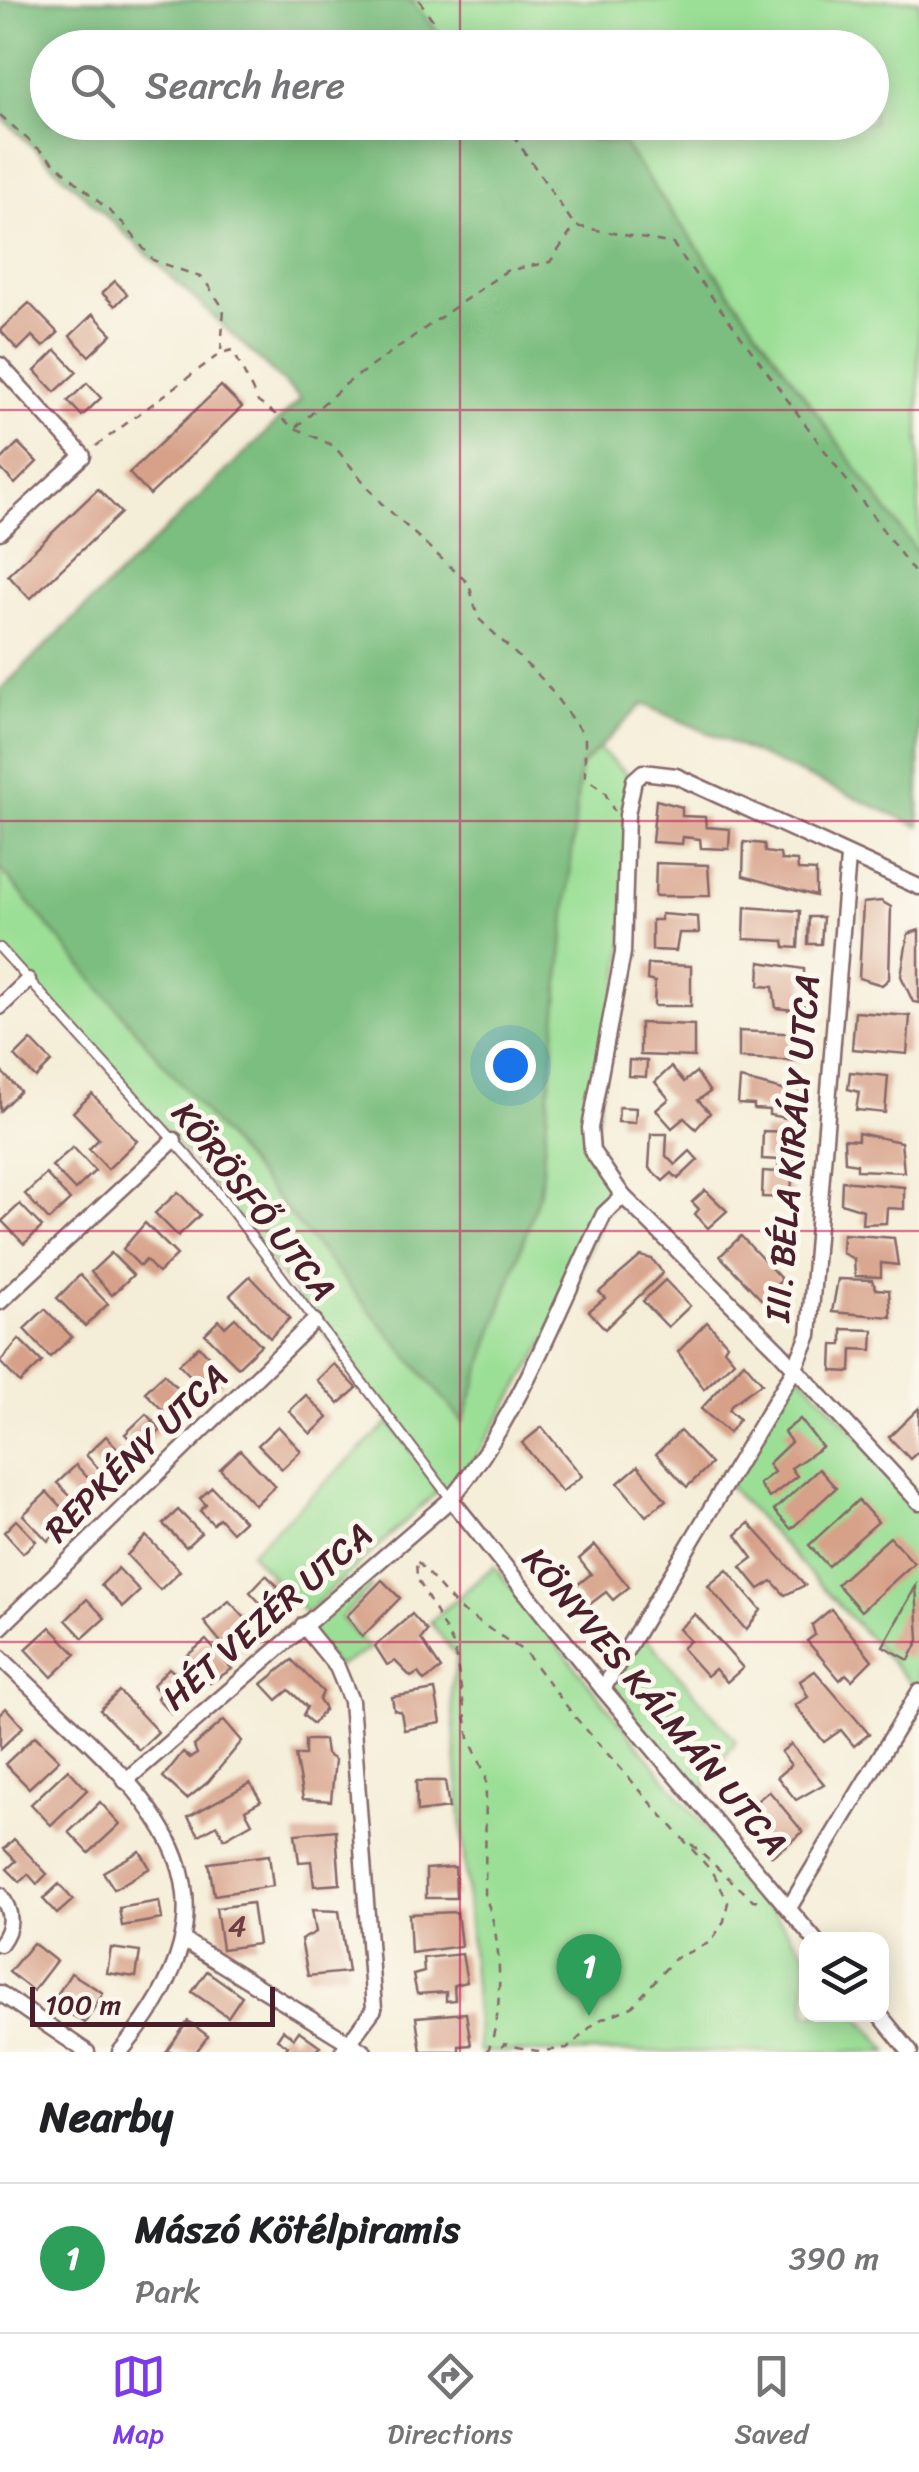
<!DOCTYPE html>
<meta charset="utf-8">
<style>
body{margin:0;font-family:Sriracha,sans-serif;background:#f6f6f6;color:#202124}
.controls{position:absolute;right:30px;bottom:30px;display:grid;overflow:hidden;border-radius:20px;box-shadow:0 5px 25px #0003}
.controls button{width:90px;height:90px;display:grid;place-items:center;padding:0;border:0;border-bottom:2px solid #e0e0e0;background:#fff;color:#202124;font:50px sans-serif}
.scale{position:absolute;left:30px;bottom:25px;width:245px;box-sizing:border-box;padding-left:10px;border:5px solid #4a1f2b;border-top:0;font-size:28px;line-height:35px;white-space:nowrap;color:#4a1f2b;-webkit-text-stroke:8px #fbf7ec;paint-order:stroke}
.you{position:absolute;left:510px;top:1065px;width:35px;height:35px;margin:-25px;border:8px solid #fff;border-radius:50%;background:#1a73e8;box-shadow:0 0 0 15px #1a73e833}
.badge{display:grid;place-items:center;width:65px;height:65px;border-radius:50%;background:#7c3aed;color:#fff;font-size:32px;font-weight:700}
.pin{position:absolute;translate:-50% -82px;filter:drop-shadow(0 2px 5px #0008)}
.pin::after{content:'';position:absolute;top:52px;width:35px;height:30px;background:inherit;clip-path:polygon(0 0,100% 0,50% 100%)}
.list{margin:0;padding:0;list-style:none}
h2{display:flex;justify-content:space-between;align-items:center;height:130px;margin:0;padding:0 40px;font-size:42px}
h2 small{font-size:32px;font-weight:400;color:#757577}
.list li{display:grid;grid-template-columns:65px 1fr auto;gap:30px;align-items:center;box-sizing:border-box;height:150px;padding:0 40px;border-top:2px solid #e0e0e0}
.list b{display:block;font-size:38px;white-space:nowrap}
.list p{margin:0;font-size:32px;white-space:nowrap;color:#757577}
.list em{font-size:32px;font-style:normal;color:#757577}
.icon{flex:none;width:55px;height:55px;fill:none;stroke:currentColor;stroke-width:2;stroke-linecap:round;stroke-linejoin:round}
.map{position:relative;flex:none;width:919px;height:2052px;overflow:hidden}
.search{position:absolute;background:#fff;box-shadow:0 5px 25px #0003;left:30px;right:30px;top:30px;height:110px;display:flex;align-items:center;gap:25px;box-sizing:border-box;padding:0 35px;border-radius:55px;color:#757577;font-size:38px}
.sheet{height:280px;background:#fff}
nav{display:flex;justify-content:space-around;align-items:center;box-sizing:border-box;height:140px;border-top:2px solid #e0e0e0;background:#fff;font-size:28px;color:#757577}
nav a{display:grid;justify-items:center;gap:5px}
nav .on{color:#7c3aed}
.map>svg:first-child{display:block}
.green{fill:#9bdf96;stroke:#727f60;stroke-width:2.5}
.forest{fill:#7cbe7f;stroke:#636e55;stroke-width:2.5}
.building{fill:#d7a088}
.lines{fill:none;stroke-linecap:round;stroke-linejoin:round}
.service-casing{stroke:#866767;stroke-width:12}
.minor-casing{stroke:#866767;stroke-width:19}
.path{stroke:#866767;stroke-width:2.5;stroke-dasharray:8 8;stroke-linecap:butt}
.service{stroke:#fff;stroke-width:8}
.minor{stroke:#fff;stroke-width:14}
.grid{fill:none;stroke:#c2185b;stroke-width:2.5;stroke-opacity:0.55}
.labels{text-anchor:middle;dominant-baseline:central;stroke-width:10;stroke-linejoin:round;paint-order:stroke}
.number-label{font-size:30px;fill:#6d3f42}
.street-label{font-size:35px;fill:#4a1f2b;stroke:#fbf7ec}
</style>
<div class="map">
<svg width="919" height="2052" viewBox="0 0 919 2052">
<rect width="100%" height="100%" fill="#fbf7ec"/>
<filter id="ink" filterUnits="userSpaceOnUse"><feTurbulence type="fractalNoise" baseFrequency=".01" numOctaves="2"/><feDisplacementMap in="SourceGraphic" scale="20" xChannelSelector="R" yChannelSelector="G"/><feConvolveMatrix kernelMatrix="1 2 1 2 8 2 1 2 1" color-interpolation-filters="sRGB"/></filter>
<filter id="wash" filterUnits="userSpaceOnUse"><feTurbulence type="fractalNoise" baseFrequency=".0048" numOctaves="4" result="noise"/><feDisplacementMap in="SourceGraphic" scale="40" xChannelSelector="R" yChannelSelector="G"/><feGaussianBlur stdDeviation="2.25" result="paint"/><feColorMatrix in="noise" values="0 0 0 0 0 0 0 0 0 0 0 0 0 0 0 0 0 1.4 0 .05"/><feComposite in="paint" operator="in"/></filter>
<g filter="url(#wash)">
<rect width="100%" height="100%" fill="#f4edd7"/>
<!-- green -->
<g class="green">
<path d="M410,0h509v555l-296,-411 -30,-4 -16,-17 295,-1v-74l-421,-1z"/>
<path d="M282,418l303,319 49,43 -11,173 -31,198 31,45 -19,18 -49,112 -104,173 -248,-326 -203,-225v-258z"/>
<path d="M795,1368l124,134v190l-193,-209z"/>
<path d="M390,1422l46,62 -1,10 -129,119 -56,-60z"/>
<path d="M494,1566l312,387v61l52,1 31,37h-410l-28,-363 6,-32 -27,-35z"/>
<path d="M360,1574l11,13 -30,31 29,31 -33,18 -34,-42z"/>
<path d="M639,1629l97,112 -39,58 -94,-110z"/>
</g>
<!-- forest -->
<path class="forest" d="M0,0h410l41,47 -403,1v74h529l16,18 30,4 296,411v271l-276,-122 -63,63 -40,424 -77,231 -463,-554v-178l301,-291 -301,-283z"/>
<g id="blocks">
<!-- building -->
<g class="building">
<path d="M115,281l12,13 -12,12 -13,-13z"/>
<path d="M29,303l29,30 -15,14 -11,-11 -14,14 -18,-20z"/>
<path d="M93,314l19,20 -23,22 -19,-20z"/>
<path d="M56,350l21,22 -22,20 -20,-21z"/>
<path d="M87,383l14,15 -19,18 -14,-15z"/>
<path d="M221,386l21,21 -92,88 -21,-22z"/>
<path d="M18,443l19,19 -22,22 -15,-16v-7z"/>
<path d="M98,489l23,24 -91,86 -22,-24z"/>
<path d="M656,800l26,7v9l23,1 1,10 24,2 -1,20 -28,-1 -1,-9 -17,-2 -1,7 -30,-2z"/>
<path d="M744,842l20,2 1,8 15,2 1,6 16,1 1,9 18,1v25l-73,-20z"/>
<path d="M656,863l52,2 2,31h-55z"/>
<path d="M881,901l10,6 -2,72 -7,6 -23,-7 4,-75z"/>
<path d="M745,907l55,4 -2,37 -13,-1 -1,-6 -40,-2z"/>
<path d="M661,914l37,3 1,16h-20l-3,18 -24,-1v-30h9z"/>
<path d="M809,917h14l-2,27h-13z"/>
<path d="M919,930v73l-6,-1 -12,-26 7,-42z"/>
<path d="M760,962l44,7v42l-28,-3 -3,-21 -14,-1z"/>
<path d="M648,964l43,2v40h-37l1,-24 -8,-2z"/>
<path d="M855,1012l55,4 -3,38 -55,-5z"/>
<path d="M640,1023l54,2v32l-54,-2z"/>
<path d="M739,1031l63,3v27l-63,-3z"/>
<path d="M31,1040l21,22 -16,16 -21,-22z"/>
<path d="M629,1060l18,1 -1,16 -18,-1z"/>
<path d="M671,1067l13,15 12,-10 14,20 -12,8 12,13 -14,16 -12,-11 -12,10 -16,-18 13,-11 -14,-17z"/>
<path d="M0,1070l20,21 -20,20z"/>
<path d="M850,1072l38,4 -3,37 -29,-3 3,-18 -11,-3z"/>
<path d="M740,1079l58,15 -1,26 -28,-5v-5l-15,-1v-4l-16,-1z"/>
<path d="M92,1094l45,47 -29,28 -19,-20 10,-10 -26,-27z"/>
<path d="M619,1107l17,1 -1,15 -17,-1z"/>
<path d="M763,1131l31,1 -3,66 -29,-1 1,-26 15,1 1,-12 -17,-1z"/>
<path d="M858,1133l43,9 3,30 -47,-2v-6l-12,-2 -1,-23 14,1z"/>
<path d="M651,1134h16l-1,22 9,9 15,-14 8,9 -20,19 -6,-6 -9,8 -14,-13z"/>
<path d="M73,1147l22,24 -20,19 -23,-24z"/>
<path d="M46,1174l24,26 -21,20 -24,-26z"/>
<path d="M842,1181l62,6v22l-17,-1 -1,15 -24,1 1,-14 -22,-7z"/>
<path d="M705,1190l22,21 -19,17 -13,-14 4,-5 -7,-7z"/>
<path d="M178,1192l22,23 -22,21 -23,-23z"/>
<path d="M20,1204l22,23 -18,17 -22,-23z"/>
<path d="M145,1223l32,32 -19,18 -12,-13 -6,6 -17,-17z"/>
<path d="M843,1234l51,4 4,27 -17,-2v14l-26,-1 -1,-17 -12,-6z"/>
<path d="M741,1236l41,44 -21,19 -41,-43z"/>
<path d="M111,1253l22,22 -21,20 -21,-23z"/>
<path d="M641,1256l11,3 11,14 -58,56 -16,-18 16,-13 -6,-6z"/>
<path d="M80,1275l28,29 -23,22 -28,-28z"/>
<path d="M250,1276l40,42 -20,20 -40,-43z"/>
<path d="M838,1279l34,1 4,9 13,1 2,27 -59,-5z"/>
<path d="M665,1280l25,26 -22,21 -25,-26z"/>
<path d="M45,1309l27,28 -22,20 -26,-28z"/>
<path d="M235,1318l26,27 -23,22 -33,-33 14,-14 6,7z"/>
<path d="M707,1322l20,22 -3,5 10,12 -30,28 -26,-37z"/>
<path d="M842,1329l31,1 -1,20 -20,-1 -1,23 -19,-1 1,-26h9z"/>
<path d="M19,1339l23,23 -22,21 -20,-21z"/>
<path d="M199,1346l29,31 -19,18 -30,-31z"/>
<path d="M744,1362l18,21 -30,21 -3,6 10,9 -10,14 -28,-24z"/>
<path d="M334,1364l23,24 -18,16 -22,-24z"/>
<path d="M164,1374l27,29 -18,18 -28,-29z"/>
<path d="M306,1395l22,23 -17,16 -22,-23z"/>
<path d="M919,1408v43l-9,8 -21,-22z"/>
<path d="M146,1414l15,16 -21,20 -15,-16z"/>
<path d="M800,1419l22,28 -31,21 6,8 -28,22 -10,-14 15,-12 -6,-8 23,-22 -7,-10z"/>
<path d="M278,1426l23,25 -19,18 -24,-24z"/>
<path d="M542,1427l40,49 -20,16 -40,-49z"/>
<path d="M680,1431l31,33 -24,23 -31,-33z"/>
<path d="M106,1436l28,30 -12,11 -14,-15 -8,8 -14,-15z"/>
<path d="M240,1450l35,36 -20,19 -35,-36z"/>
<path d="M76,1465l22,24 -18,17 -23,-23z"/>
<path d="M638,1466l28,34 -20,16 -28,-33z"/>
<path d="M819,1469l17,19 -45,41 -17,-19z"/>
<path d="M212,1487l32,34 -12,11 -13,-14 -6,6 -13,-13 6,-6 -6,-7z"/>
<path d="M47,1492l24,26 -23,23 -25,-26z"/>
<path d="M858,1500l20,22 -50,44 -19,-21z"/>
<path d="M178,1510l23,23 -15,14 -23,-23z"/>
<path d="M16,1520l20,21 -13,12 -19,-21z"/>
<path d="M749,1523l56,62 -20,10 -13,-14 -13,8 -18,-22 12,-9 -17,-23z"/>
<path d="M146,1536l34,35 -20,19 -33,-35z"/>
<path d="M890,1537l24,26 -53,48 -24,-27z"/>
<path d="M595,1545l34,42 -16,13 -7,-8 -21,16 -14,-18 20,-16 -12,-15z"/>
<path d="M118,1568l22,23 -17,16 -22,-22z"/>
<path d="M727,1570l34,40 -15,20 -38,-44z"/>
<path d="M266,1575l27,26 -18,18 -25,-27z"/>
<path d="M382,1580l18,18 -38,39 -15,-21z"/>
<path d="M916,1586l3,54 -10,20 -26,-14z"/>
<path d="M87,1599l18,19 -22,20 -17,-18z"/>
<path d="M229,1601l32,34 -16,15 -9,-4 -7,6 -25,-30z"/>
<path d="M831,1609l41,51 -20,20 -6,-6 -6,6 -33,-39 8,-6 -3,-10z"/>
<path d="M412,1614l15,17 -6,8 20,30 -17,12 -6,-8 -7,4 -16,-16 -8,4 -12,-19z"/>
<path d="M695,1614l48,54 -16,14 -12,-13 -8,7 -25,-28 8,-7 -11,-12z"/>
<path d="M50,1627l26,27 -24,23 -26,-28z"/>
<path d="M206,1640l26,29 -22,14 -15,-7 -11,-18z"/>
<path d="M292,1660l31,32 -4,8 6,9 -12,15 -10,-9 4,-8 -18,-17 -12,10 -15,-16z"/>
<path d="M169,1668l27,23 -24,23 -15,-16 3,-5 -7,-8z"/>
<path d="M815,1671l54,63 -15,12 -13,-16 -17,12 -29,-37 13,-8 -8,-16z"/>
<path d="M435,1690l6,33 -37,7 -3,-18 -7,-2 -2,-13z"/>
<path d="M119,1691l39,41 -19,18 -39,-40z"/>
<path d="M6,1708l17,19 -23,22v-35z"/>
<path d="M224,1720l18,21 -34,41 -21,17 -24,-22 20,-25 7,6 7,-4 -3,-8z"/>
<path d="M35,1736l24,24 -30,28 -24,-24z"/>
<path d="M305,1740h19l2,14 9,6 -4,41 -28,-2 -8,-44h10z"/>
<path d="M791,1744l33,40 -28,16 -19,-23 14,-12 -10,-13z"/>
<path d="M68,1769l19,21 -36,35 -20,-21z"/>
<path d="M416,1781h29l4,27 -32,4z"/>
<path d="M250,1783l11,18 -16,9 7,13 -28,16 -7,-14 -18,10 -11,-18z"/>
<path d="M769,1791l34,41 -31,24 -15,-19 7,-7 -17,-21z"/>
<path d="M100,1802l20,22 -31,29 -20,-21z"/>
<path d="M336,1830l4,54 -26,2 -3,-25 -12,1 -4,-28z"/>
<path d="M14,1839l33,35 -10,10 -9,-10 -8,8 -13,-13 9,-8 -12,-12z"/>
<path d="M140,1851l10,17 -36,21 -11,-17z"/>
<path d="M269,1855l4,31 -59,9 -5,-32z"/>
<path d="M455,1867l1,31h-30v-29z"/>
<path d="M59,1884l14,16 -16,14 -14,-15z"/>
<path d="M159,1901l3,18 -40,7 -3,-18z"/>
<path d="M252,1903l6,41 -36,5 -6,-41z"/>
<path d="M312,1910l27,1 9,61 -40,4 -7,-36 15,-8z"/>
<path d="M457,1912l4,34 -50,7 -2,-39z"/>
<path d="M33,1943l23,18 -23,30 -24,-19z"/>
<path d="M111,1948l29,4 -4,25 -29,-4z"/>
<path d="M462,1954l5,28 -13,3 1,15 -9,1v-9l-29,2 -4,-19 11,-3 -1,-14z"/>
<path d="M207,1971l35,25 -14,21 -36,-25z"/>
<path d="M71,1973l32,20 -18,30 -33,-20z"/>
<path d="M466,2013l5,32 -12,1v6h-38l-5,-35z"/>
<path d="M188,2021l20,15 -12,16h-30z"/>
<path d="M283,2030l11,8 5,-7 21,15 -5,6h-31l4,-6 -11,-7z"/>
</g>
</g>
</g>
<g filter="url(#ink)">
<use href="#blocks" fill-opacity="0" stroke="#866767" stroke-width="2.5"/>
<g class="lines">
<defs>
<path id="service" d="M0,948l203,225 248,326"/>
<g id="minor">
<path d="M0,365l83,91 -83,76"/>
<path d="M919,887l-243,-111 -33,-4 -9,8 -7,35 -4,138 -33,175 2,23 31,45 155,154 141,152"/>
<path d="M0,1007l28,-27"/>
<path d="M0,1302l174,-162"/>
<path d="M451,1499l152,190 212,251"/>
<path d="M303,1625l34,42 14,34 23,308 -32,43"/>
<path d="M0,1628l314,-307"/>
<path d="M0,1657c128,127 273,213 120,395"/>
<path d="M603,1689l192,-321 14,-33 39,-477"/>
<path d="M125,1781l326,-282c71,-88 104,-184 153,-285l19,-18"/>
<path d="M0,1895c13,17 13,32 0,49"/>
<path d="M789,1908l130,-216"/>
<path d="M183,1940l181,112"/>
<path d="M0,1993l87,59"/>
<path d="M879,2014l31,38"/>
</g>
</defs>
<!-- service casing -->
<use href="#service" class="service-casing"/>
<!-- minor casing -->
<use href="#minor" class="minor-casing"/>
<!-- path -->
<g class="path">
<path d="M419,0l33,48"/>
<path d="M0,115l123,108 30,37 50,18 21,31 -3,41"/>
<path d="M504,122l71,104 98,18 246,335"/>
<path d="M296,427l50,-43 160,-113 44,-9 25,-36"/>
<path d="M96,446l125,-93 12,-3 25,52 37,26 39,18 47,57 88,81 9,34 66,63 41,56v41l19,13 10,20"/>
<path d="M691,1844l62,56 9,1"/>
<path d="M487,2052c18,-34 15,-120 -2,-155l1,-121 -17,-38 -15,-92 -37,-68 -1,-18 43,49 66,43 50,65 139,157 14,28 -4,19 -13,21 -37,17 -42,48 -35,14 -30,28 -30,2 -33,-7 -6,8"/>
</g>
<!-- service -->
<use href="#service" class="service"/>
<!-- minor -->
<use href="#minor" class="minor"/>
</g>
</g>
<!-- grid -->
<path class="grid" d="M460,0v48M460,122v1930M0,410h919M0,821h919M0,1231h919M0,1642h919"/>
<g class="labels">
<!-- number labels -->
<g class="number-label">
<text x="237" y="1926">4</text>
</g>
<!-- street labels -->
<g class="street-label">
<text transform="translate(792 1148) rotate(-85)">III. BÉLA KIRÁLY UTCA</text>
<text transform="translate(254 1201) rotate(52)">KÖRÖSFŐ UTCA</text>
<text transform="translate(136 1453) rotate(-44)">REPKÉNY UTCA</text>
<text transform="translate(267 1616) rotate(-41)">HÉT VEZÉR UTCA</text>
<text transform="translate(655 1701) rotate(50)">KÖNYVES KÁLMÁN UTCA</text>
</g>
</g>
</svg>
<div class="controls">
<button><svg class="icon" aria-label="layers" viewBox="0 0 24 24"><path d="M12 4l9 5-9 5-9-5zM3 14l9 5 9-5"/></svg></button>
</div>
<div class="scale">100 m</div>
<div class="you"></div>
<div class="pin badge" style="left:589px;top:2016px;background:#2e9e5b">1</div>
<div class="search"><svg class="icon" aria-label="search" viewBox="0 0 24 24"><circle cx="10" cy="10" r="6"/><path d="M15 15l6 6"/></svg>Search here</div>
</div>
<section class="sheet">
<h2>Nearby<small></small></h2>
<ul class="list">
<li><span class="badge" style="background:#2e9e5b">1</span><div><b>Mászó Kötélpiramis</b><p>Park</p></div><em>390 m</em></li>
</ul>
</section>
<nav>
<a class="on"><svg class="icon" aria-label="map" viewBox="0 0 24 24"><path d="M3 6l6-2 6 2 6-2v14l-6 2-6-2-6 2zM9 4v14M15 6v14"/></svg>Map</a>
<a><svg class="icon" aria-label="directions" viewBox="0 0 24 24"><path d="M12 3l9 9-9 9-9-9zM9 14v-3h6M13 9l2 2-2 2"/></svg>Directions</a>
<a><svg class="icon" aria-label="saved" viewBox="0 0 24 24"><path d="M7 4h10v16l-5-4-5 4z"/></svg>Saved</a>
</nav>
